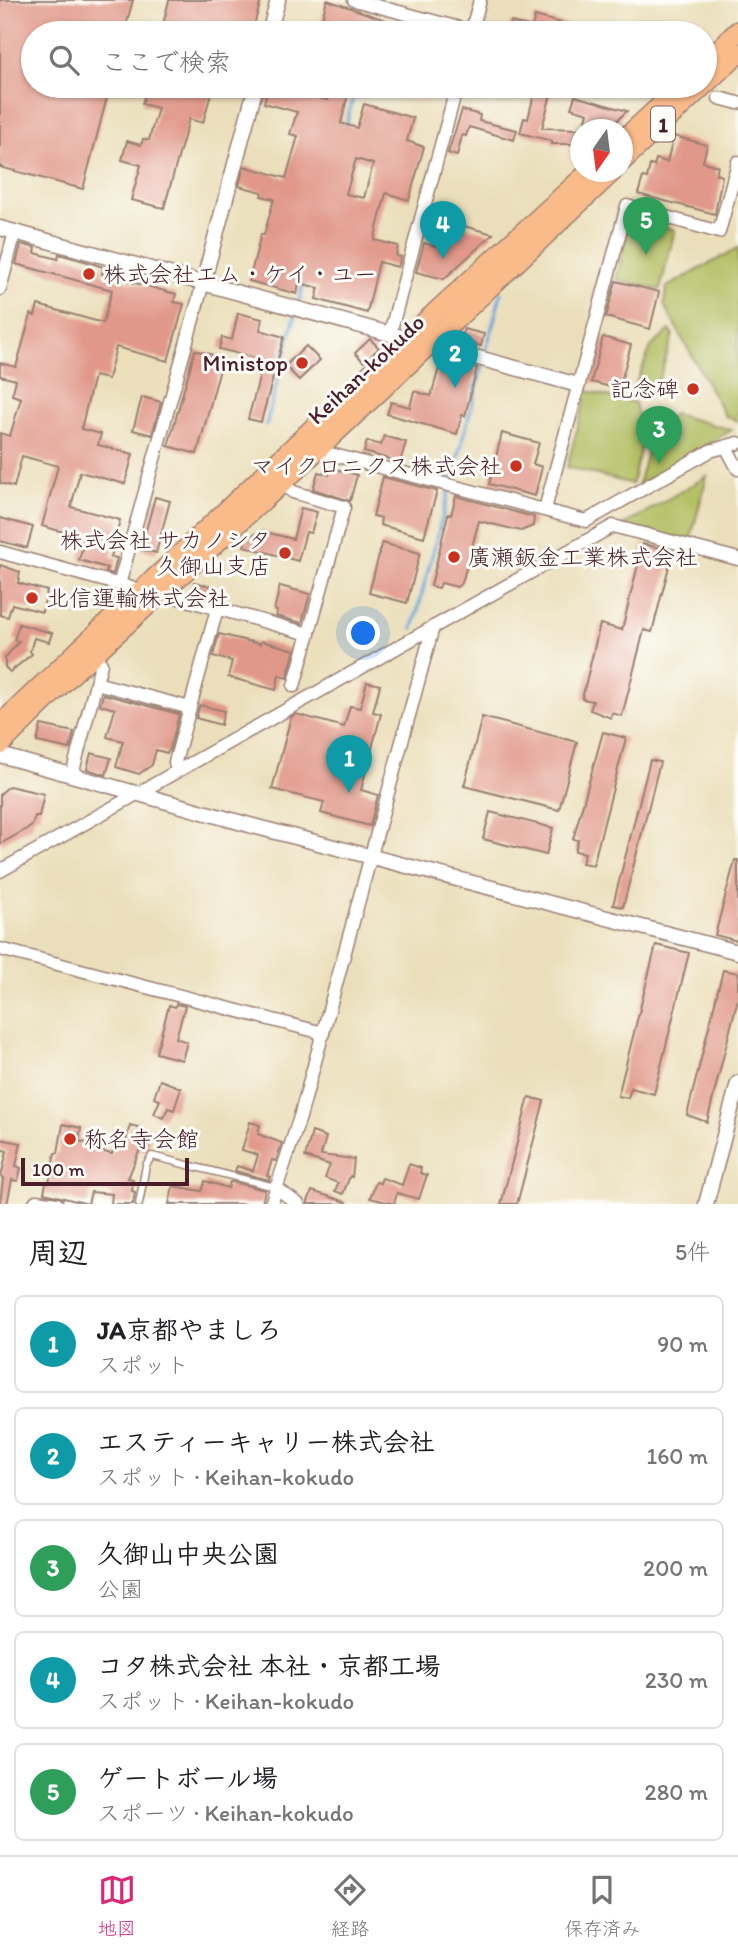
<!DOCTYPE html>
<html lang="ja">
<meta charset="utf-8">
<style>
body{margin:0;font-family:Itim,"Klee One",sans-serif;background:#f6f6f6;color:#202124}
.compass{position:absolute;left:570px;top:119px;width:63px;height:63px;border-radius:50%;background:#fff;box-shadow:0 2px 5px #0004;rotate:194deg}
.scale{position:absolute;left:21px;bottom:18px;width:168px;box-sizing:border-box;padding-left:7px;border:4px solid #4a1f2b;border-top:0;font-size:19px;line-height:24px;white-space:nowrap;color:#4a1f2b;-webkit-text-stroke:5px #fdfcf7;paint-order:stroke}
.you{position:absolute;left:364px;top:634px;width:24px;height:24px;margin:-18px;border:5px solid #fff;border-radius:50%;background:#1a73e8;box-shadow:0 0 0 10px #1a73e833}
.badge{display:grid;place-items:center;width:46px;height:46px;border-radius:50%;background:#db2777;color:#fff;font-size:23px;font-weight:700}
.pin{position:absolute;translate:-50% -58px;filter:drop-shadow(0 2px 4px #0008)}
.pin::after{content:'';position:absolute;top:37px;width:24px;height:21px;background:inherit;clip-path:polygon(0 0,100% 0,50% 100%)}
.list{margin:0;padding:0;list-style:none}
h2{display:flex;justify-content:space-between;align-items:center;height:91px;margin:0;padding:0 28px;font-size:30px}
h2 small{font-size:23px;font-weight:400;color:#757577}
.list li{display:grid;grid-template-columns:46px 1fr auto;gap:21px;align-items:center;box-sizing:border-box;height:98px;margin:0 14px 14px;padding:0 14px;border:2px solid #e0e0e0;border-radius:10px}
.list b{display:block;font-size:26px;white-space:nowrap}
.list p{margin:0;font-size:23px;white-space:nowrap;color:#757577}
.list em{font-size:23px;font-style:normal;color:#757577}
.icon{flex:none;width:38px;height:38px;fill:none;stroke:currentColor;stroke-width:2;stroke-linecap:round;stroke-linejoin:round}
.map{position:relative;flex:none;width:738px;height:1204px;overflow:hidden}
.search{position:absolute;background:#fff;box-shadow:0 2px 5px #0004;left:21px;right:21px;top:21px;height:77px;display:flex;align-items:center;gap:18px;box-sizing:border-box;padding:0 24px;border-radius:38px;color:#757577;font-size:26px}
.sheet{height:651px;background:#fff}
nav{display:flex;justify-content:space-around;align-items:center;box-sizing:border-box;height:98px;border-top:2px solid #e0e0e0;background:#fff;font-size:19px;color:#757577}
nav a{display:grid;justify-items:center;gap:4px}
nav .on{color:#db2777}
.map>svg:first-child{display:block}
.green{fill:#b1be60;stroke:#7e6e46;stroke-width:2}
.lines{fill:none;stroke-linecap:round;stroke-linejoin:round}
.stream{stroke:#69a5da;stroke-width:3.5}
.building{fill:#e1988a;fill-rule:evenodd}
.service-casing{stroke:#9a7f73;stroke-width:9}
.minor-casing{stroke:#9a7f73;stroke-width:15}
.tertiary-casing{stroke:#9a7f73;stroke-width:17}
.trunk-casing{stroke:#9a7f73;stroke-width:22}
.service{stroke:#fff;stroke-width:6}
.minor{stroke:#fff;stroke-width:12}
.tertiary{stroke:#fff;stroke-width:14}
.trunk{stroke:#fabb8b;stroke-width:19}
.poi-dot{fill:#c8321e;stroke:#fdfcf7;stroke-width:2.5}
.labels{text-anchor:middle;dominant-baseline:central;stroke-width:6;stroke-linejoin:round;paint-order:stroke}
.shield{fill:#fdfcf7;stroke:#806168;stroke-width:2}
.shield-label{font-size:21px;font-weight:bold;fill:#4a1f2b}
.poi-label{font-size:23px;fill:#4a1f2b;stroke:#fdfcf7;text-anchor:start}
.street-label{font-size:23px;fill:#4a1f2b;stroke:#fdfcf7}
</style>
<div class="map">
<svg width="738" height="1204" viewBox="0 0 738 1204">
<rect width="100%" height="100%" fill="#fdfcf7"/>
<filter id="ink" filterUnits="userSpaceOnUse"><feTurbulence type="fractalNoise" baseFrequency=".0143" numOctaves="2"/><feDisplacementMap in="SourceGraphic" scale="14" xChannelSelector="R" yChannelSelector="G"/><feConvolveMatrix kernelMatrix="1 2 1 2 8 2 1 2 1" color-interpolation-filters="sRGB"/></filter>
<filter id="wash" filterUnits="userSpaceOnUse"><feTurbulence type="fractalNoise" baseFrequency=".00686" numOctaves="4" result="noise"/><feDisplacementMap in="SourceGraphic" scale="28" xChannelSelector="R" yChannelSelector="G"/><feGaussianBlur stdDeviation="1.57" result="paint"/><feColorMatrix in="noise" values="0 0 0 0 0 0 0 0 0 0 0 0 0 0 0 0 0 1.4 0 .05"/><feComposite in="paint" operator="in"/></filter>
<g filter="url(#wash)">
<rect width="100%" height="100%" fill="#ebdfbb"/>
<!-- green -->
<g class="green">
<path d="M631,219l44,11 -15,60 -44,-11z"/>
<path d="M738,248v173l-13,-5 -61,-111 3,-18z"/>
<path d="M670,330l3,5 -15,48c-10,0 -17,2 -22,12l-4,-2 19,-46z"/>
<path d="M587,391l48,12 3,12 9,7 -15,62 -65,-17 18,-68 -4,-1 1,-5z"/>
<path d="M674,414l58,16 -94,55 17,-61 10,-3z"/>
<path d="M707,476l-17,66 -66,-17z"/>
</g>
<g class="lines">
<!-- stream -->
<g class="stream">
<path d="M345,129l11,-43"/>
<path d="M298,305l6,-23"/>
<path d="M485,355l16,-62"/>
<path d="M266,425l30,-113"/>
<path d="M413,628l70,-265"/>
</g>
</g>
<g id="blocks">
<!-- building -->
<g class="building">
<path d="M0,0h133l-9,33h-91v53h77l-27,103 -83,-22z"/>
<path d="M169,0h92l-9,33h-91z"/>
<path d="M327,0l73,25 -2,8h-80z"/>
<path d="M535,16l34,9 -2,8h-59l3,-11 21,5z"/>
<path d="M147,86h66l-10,37 -14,-4 -25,89 -33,-8 10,-35 -19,-5 5,-19 14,4 2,-6 6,1 9,-32 -16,-4z"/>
<path d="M331,86h19l-9,37 16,5 7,-24 49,14 -6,23 17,6 -15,53 -23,-7 -12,47 24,6 -2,10 5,1 -3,10 -19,-5 -12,51 -51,-14 3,-11 -20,-5 -2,11 -48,-13 12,-47 3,1 10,-36 -13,-3 1,-4 -23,-6 5,-20 42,12 12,-42 -8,-2 7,-22 -33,-9 4,-16 60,13zM356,159l17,5 -9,34 -18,-4z"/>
<path d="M536,86l16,4 -10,38 38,1v15h-28v-3l-32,-8 4,-15 4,1z"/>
<path d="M575,96l52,15 -20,19h-24l5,-17 -17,-5z"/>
<path d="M462,110l18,5 -1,6 38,9 -3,10 -45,-13 -3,9 -4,-1 -5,21 -9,-3z"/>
<path d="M674,136l33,9 -4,17 15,4 -2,8 6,2 -7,38 -77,-20 5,-17 4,1 3,-13 4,1 2,-7 11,3z"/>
<path d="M442,220l51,14 -49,45 -28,-7 8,-29 11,3z"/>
<path d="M21,244l15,4 -1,5 23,6 1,-5 29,8 15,5 -1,7 74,20 -2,8 10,2 -16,57 -52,-14 -8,32 -14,-3 -13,53 20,5 -3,11 35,9 -8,30 -45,-12 -9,35 49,13 -9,37 6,1 -4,16 -7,-2 1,-4 -28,-8 6,-22 -43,-12 16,-60 -36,-10 -8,31 -14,-4v-50l10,3 11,-38 -9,-3 4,-15 -16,-4v-13l16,4 15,-53 4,2 3,-11 65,18 9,-33 -96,-26z"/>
<path d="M616,281l43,11 -9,37 -44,-12z"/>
<path d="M238,313l24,6 -2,11 24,7 -23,85 -13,-3 16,-59 -45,-11 3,-12 10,3z"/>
<path d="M464,329l20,5 -3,12 -20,-5z"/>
<path d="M603,337l28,8 -12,44 -28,-7z"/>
<path d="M370,339l9,9 -15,14 -9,-9z"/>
<path d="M306,346l14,14 -21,20 -14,-14z"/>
<path d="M195,350l28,8 -26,96 -29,-8z"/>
<path d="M450,360l27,8 -12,48 -3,-1 -5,19 -70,-20 4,-12 19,5 4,-16 17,5 8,-28 8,2z"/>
<path d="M142,397l19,5 -9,33 -19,-5z"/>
<path d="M502,433l37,10 -6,21 9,3 -7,29 -46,-12z"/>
<path d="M384,436l22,6 -6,20 -36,-10 3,-11 14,4z"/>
<path d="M331,468l26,7 -7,26 -37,-12 5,-17 11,3z"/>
<path d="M383,477l54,14 -13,46 -44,-12 1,-7 -8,-2z"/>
<path d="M456,496l78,21 -1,9 -12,5 -42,-10 -17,62 -5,4 -16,-4 -2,5 -8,-2 17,-72 3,1z"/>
<path d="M155,497l15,4 -14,52 -15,-4z"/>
<path d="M301,508l16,4 -6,21 -5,-1 -8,29 -54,-15 2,-8 16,-7 31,8z"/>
<path d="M0,518l33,9 -6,21 -27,-7z"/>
<path d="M382,543l38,10 -13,50 -38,-10z"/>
<path d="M643,544l30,7 -21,81 -8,-2 -22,86 -10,-3 -1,5 -21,-8 3,-9 -11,-2 18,-75 22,6z"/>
<path d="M0,565l20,7 -2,11 29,8 -5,21 -30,-8 -4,13 -8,-2z"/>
<path d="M194,582l23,6 -3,11 -22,-7z"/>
<path d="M280,586l30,8 -8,29 -26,-7 1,-5 -3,-1z"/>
<path d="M19,624l33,9 -3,9 -15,-4 -4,13 2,3 -22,18 -5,-5v-9l14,-17 -5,-1z"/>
<path d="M219,634l41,10 1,-3 34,9 -8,28 -8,-3 -3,15 -48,-13 4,-16 -19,-5z"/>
<path d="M367,682l13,3 -7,27 8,2 -20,76 17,5 -8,31 -49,-13 3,-11 -52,-13 19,-72 5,-3 48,13 6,-21 10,2z"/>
<path d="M103,694l76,20 -9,35 -3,4 -11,-3 -4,15 -13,9 -23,-7 7,-26 -16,-4 8,-28 -15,-4z"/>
<path d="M200,705l24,6 -3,14 -25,-7z"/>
<path d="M482,717l95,25 -18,68 -95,-24z"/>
<path d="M41,725l33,7 -4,17 -33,-7z"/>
<path d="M603,732l23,6 -33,127 -11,-2 3,-10 -10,-2 3,-11 -5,-1z"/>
<path d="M91,753l20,5 -5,17 -19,-6z"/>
<path d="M650,760l10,2 -37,145 -10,-2z"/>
<path d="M9,786l35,8 -5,22h-4l-3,10 -32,18v-50z"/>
<path d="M490,812l63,16 -7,27 -63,-16z"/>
<path d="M735,860h3v81l-23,-6z"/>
<path d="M656,945l33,8 -35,141 -23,-6 -3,10 -10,-2z"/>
<path d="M723,970l15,3v25l-31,124 -20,-7z"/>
<path d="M176,1004l9,2 -9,32 11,4 -5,18 -26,-7 13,-48 6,2z"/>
<path d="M160,1080l21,8 -7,22 -6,-2 -5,10 -9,-4 6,-14 -6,-2z"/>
<path d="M529,1097l15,4 -27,103h-16z"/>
<path d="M250,1122l10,3 -2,9 24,9 -6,18 -4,-1 -5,16 3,1 -1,3 -34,-9 2,-5 16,5 5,-16 -16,-5z"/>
<path d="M63,1124l18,4 -2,13 14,4 -1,4 20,5 3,-9 9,3 6,-23 11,3 -2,7 11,3 -3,13 -7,-2 -12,29 5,1 -1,12 3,1 -2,12h-22l1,-10 -21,-2 -3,12 -44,-11 2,-11 3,1 6,-30h3z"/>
<path d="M312,1132l14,5 -5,18 33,4 -2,18 -2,-1 -7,18 -8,-3 3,-8 -13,-5 5,-13 -25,-8z"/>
<path d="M0,1139l21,4 -5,23 5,2 -3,13 -6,-1 -5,24h-7l3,-26 -2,-1 6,-26 -7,-2z"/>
<path d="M409,1164l12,4 -1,5 7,2 -8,24 -22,-6 -3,11 -24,-6 6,-16 4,1 2,-5 20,7z"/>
<path d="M205,1181l23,7 2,-6h2l33,8 -3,14h-93l4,-18 29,5z"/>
<path d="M312,1191l34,11v2h-39z"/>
</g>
</g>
</g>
<g filter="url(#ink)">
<use href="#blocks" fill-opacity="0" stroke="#9a7f73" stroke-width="2"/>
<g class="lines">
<defs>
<path id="service" d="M139,1204l7,-39 6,-9 123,31"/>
<g id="minor">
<path d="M354,0l124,33"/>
<path d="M471,33l9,-33"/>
<path d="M719,98l19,5"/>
<path d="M0,289l15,-57"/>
<path d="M390,333l67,-247"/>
<path d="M726,447l12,22"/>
<path d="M315,450l271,71 124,-70 28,-8"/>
<path d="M282,483l11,9 51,15 -50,179"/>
<path d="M545,509l82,-303 92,26 19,-70"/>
<path d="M0,552l139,38"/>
<path d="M119,585l84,-302"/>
<path d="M166,588l10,9 133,37"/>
<path d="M96,683l94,25"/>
<path d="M177,770l-2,-8 42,-153"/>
<path d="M72,775l29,-111 -7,-10"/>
<path d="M0,871l613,-345 125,33"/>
<path d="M0,949l323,84"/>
<path d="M275,1187l23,17"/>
<path d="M34,1204l2,-3 21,3"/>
<path d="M271,1204l29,-87 133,-490"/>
</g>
<g id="tertiary">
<path d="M269,33l9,-33"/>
<path d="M0,228l578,157"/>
<path d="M203,283l53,-197"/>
<path d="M0,755l253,71 485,126"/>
<path d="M706,1204l32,-121"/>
</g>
<g id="trunk">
<path d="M705,63l33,-32"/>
<path d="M705,84l33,-31"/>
<path d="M622,141l60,-55"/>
<path d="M622,161l81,-75"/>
<path d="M0,725l438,-415 151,-138"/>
<path d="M0,745l76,-75 206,-187 330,-311"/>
</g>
</defs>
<!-- service casing -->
<use href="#service" class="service-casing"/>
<!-- minor casing -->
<use href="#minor" class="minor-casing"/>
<!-- tertiary casing -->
<use href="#tertiary" class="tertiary-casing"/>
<!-- trunk casing -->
<use href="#trunk" class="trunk-casing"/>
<!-- service -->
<use href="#service" class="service"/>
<!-- minor -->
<use href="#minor" class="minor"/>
<!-- tertiary -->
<use href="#tertiary" class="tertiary"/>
<!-- trunk -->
<use href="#trunk" class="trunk"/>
</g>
</g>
<!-- markers -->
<g class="poi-dot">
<circle cx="89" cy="274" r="7"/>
<circle cx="302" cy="363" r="7"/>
<circle cx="693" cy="389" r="7"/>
<circle cx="516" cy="466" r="7"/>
<circle cx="285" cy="553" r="7"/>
<circle cx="454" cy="557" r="7"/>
<circle cx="32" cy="598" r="7"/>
<circle cx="70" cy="1139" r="7"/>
</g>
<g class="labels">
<!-- shield labels -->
<rect class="shield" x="651" y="106.5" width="24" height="35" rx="5"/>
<g class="shield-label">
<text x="663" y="124">1</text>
</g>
<!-- poi labels -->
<g class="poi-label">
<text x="103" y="274">株式会社エム・ケイ・ユー</text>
<text x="288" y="363" text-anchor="end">Ministop</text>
<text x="679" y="389" text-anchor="end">記念碑</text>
<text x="502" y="466" text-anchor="end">マイクロニクス株式会社</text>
<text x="271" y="540" text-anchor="end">株式会社 サカノシタ<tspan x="271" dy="26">久御山支店</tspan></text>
<text x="468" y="557">廣瀬鈑金工業株式会社</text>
<text x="46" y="598">北信運輸株式会社</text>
<text x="84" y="1139">称名寺会館</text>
</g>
<!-- street labels -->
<g class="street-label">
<text transform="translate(366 369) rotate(-43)">Keihan-kokudo</text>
</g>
</g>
</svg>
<svg class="compass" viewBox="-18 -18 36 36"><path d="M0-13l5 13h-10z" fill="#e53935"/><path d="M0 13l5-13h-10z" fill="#757577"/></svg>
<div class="scale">100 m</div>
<div class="you"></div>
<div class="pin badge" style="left:349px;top:793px;background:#0f9aa8">1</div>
<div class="pin badge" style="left:455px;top:388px;background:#0f9aa8">2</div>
<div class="pin badge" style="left:659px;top:464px;background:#2e9e5b">3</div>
<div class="pin badge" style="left:443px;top:259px;background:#0f9aa8">4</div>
<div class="pin badge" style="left:646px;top:255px;background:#2e9e5b">5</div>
<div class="search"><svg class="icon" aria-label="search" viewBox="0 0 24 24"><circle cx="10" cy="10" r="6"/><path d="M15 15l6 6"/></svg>ここで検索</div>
</div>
<section class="sheet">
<h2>周辺<small>5件</small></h2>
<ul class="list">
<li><span class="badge" style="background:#0f9aa8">1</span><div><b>JA京都やましろ</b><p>スポット</p></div><em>90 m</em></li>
<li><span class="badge" style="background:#0f9aa8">2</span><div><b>エスティーキャリー株式会社</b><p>スポット · Keihan-kokudo</p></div><em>160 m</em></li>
<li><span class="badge" style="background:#2e9e5b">3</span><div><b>久御山中央公園</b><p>公園</p></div><em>200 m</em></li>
<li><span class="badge" style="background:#0f9aa8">4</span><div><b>コタ株式会社 本社・京都工場</b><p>スポット · Keihan-kokudo</p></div><em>230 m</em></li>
<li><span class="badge" style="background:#2e9e5b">5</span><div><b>ゲートボール場</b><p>スポーツ · Keihan-kokudo</p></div><em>280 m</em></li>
</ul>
</section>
<nav>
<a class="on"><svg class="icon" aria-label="map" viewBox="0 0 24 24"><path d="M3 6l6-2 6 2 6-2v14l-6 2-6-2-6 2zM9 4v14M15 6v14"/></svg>地図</a>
<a><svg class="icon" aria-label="directions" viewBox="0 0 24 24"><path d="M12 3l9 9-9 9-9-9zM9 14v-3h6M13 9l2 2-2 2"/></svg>経路</a>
<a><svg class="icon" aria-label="saved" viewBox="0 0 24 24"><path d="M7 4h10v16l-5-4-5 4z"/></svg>保存済み</a>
</nav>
